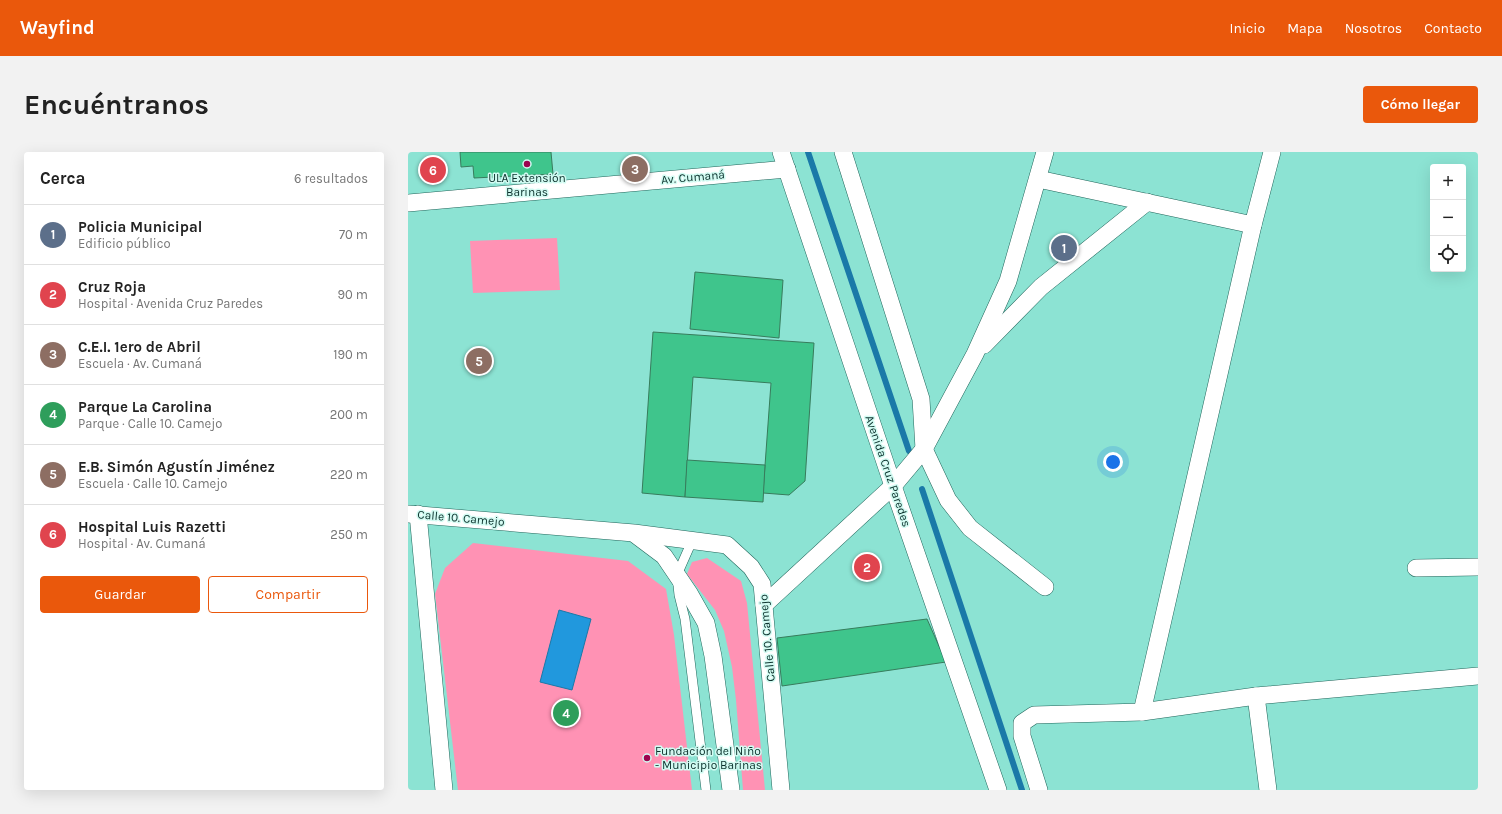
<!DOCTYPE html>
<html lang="es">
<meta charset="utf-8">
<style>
body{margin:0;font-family:Karla,sans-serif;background:#f2f2f2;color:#222}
.controls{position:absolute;right:12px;top:12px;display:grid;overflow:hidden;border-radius:4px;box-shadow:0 4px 16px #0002}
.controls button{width:36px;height:36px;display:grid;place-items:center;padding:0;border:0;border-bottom:1px solid #e0e0e0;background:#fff;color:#222;font:20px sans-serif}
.you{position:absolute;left:705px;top:310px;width:14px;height:14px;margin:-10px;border:3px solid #fff;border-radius:50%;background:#1a73e8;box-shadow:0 0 0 6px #1a73e833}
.badge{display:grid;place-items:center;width:26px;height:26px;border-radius:50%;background:#ea580c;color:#fff;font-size:13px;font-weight:700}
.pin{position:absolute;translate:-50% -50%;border:2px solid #fff;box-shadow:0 1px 4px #0006}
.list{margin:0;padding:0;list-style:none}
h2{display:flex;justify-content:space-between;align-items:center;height:52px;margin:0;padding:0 16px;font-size:17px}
h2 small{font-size:13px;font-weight:400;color:#767676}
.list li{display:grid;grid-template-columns:26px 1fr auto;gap:12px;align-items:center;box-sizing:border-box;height:60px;padding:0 16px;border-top:1px solid #e0e0e0}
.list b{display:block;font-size:15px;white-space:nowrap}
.list p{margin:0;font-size:13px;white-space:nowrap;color:#767676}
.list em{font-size:13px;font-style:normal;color:#767676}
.actions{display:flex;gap:8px;padding:12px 16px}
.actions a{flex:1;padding:9px 0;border:1px solid #ea580c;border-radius:4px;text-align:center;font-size:14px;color:#ea580c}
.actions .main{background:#ea580c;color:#fff}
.icon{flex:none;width:22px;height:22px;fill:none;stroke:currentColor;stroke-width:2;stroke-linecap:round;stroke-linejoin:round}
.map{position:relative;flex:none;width:1070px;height:638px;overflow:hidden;border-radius:4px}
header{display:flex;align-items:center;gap:24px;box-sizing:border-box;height:56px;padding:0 20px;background:#ea580c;color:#fff}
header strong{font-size:19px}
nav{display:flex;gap:22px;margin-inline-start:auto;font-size:14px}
.intro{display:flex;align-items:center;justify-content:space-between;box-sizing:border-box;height:96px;padding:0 24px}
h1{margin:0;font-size:28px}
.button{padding:10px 18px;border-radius:4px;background:#ea580c;color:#fff;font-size:14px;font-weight:700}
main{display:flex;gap:24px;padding:0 24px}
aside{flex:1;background:#fff;border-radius:4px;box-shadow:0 4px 16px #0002}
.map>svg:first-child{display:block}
.green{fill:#ff92b4}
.water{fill:#2198dd;stroke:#1a79a8}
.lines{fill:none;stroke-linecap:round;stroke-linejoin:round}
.stream{stroke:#1a79a8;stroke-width:6}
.building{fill:#3fc58c;stroke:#377c5c}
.service-casing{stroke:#21665b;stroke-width:10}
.minor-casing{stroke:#21665b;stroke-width:18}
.service{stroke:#fff;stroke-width:9}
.minor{stroke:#fff;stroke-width:17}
.poi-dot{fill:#9c044f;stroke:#d2fbf2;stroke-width:1.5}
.labels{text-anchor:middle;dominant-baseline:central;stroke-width:3;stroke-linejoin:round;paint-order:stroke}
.street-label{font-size:12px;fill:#0b312c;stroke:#d2fbf2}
.poi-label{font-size:12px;fill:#0b312c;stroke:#d2fbf2}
</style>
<header>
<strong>Wayfind</strong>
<nav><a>Inicio</a><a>Mapa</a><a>Nosotros</a><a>Contacto</a></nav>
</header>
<div class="intro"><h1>Encuéntranos</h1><a class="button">Cómo llegar</a></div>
<main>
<aside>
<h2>Cerca<small>6 resultados</small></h2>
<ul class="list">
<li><span class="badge" style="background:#5c6f8a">1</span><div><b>Policia Municipal</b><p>Edificio público</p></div><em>70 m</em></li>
<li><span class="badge" style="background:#e0444e">2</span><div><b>Cruz Roja</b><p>Hospital · Avenida Cruz Paredes</p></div><em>90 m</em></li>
<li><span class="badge" style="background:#8d6e63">3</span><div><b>C.E.I. 1ero de Abril</b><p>Escuela · Av. Cumaná</p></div><em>190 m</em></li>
<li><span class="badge" style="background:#2e9e5b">4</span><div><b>Parque La Carolina</b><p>Parque · Calle 10. Camejo</p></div><em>200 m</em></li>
<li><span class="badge" style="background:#8d6e63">5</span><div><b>E.B. Simón Agustín Jiménez</b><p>Escuela · Calle 10. Camejo</p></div><em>220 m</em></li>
<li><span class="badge" style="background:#e0444e">6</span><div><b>Hospital Luis Razetti</b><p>Hospital · Av. Cumaná</p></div><em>250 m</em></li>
</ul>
<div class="actions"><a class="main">Guardar</a><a>Compartir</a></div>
</aside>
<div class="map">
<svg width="1070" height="638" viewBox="0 0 1070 638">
<rect width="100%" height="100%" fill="#8ce3d3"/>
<!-- green -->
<g class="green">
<path d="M149,86l3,52 -87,3 -3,-52z"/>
<path d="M65,391l155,18 38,28 8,46 18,155h-234l-23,-196 10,-26z"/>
<path d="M299,406l34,23 6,22 18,187h-22l-7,-90 -4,-33 -8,-36 -9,-21 -28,-36 5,-12z"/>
</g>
<!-- water -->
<path class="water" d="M151,458l32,9 -19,71 -32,-8z"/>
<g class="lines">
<!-- stream -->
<g class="stream">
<path d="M400,0l101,299"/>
<path d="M514,337l100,301"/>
</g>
</g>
<!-- building -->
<g class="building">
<path d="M52,0h91l2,22 -79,4 -1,-12 -12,1z"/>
<path d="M287,120l88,8 -4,58 -89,-9z"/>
<path d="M245,180l161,11 -9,138 -16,14 -26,-2 8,-110 -78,-6 -8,120 -43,-4z"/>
<path d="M279,308l78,5 -2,37 -78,-5z"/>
<path d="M519,467l19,43 -164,24 -5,-48z"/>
</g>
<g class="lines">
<defs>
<path id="service" d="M284,389l-15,34 2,20 6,24 21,171"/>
<g id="minor">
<path d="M373,0l112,334 105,304"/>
<path d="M435,0l78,247 3,50 24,51 22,28 75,59"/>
<path d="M630,27l215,46"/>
<path d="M0,51l379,-34"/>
<path d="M576,193l57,-58 106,-85"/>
<path d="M0,362l226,19 93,12 24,22 11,17 19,206"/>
<path d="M10,362l26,276"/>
<path d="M228,383l28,21 25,37 17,30 7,33 18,134"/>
<path d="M1008,416l62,-1"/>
<path d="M356,453l129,-119 31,-37 51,-95 33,-73 37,-129"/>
<path d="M848,544l12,94"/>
<path d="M734,560l111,-487 19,-73"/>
<path d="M631,638l-17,-54v-13l12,-8 108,-3 114,-16 222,-20"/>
</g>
</defs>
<!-- service casing -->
<use href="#service" class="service-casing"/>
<!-- minor casing -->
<use href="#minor" class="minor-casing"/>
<!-- service -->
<use href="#service" class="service"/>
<!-- minor -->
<use href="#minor" class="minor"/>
</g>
<!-- markers -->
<g class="poi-dot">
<circle cx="119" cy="12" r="4"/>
<circle cx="239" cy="606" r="4"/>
</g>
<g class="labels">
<!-- street labels -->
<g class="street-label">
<text transform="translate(285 25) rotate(-5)">Av. Cumaná</text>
<text transform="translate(480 319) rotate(71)">Avenida Cruz Paredes</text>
<text transform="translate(53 366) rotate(5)">Calle 10. Camejo</text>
<text transform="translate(359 486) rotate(-95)">Calle 10. Camejo</text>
</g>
<!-- poi labels -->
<g class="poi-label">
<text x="119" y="26">ULA Extensión<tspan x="119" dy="14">Barinas</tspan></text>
<text x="247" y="599" text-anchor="start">Fundación del Niño<tspan x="247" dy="14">- Municipio Barinas</tspan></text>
</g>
</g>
</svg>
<div class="controls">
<button>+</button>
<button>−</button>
<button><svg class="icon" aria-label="locate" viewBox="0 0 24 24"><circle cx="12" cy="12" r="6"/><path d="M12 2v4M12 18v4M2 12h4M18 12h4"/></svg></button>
</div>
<div class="you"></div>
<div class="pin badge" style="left:656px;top:96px;background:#5c6f8a">1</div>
<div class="pin badge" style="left:459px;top:415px;background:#e0444e">2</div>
<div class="pin badge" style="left:227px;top:17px;background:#8d6e63">3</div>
<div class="pin badge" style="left:158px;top:561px;background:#2e9e5b">4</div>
<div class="pin badge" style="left:71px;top:209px;background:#8d6e63">5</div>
<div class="pin badge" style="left:25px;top:18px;background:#e0444e">6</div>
</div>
</main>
